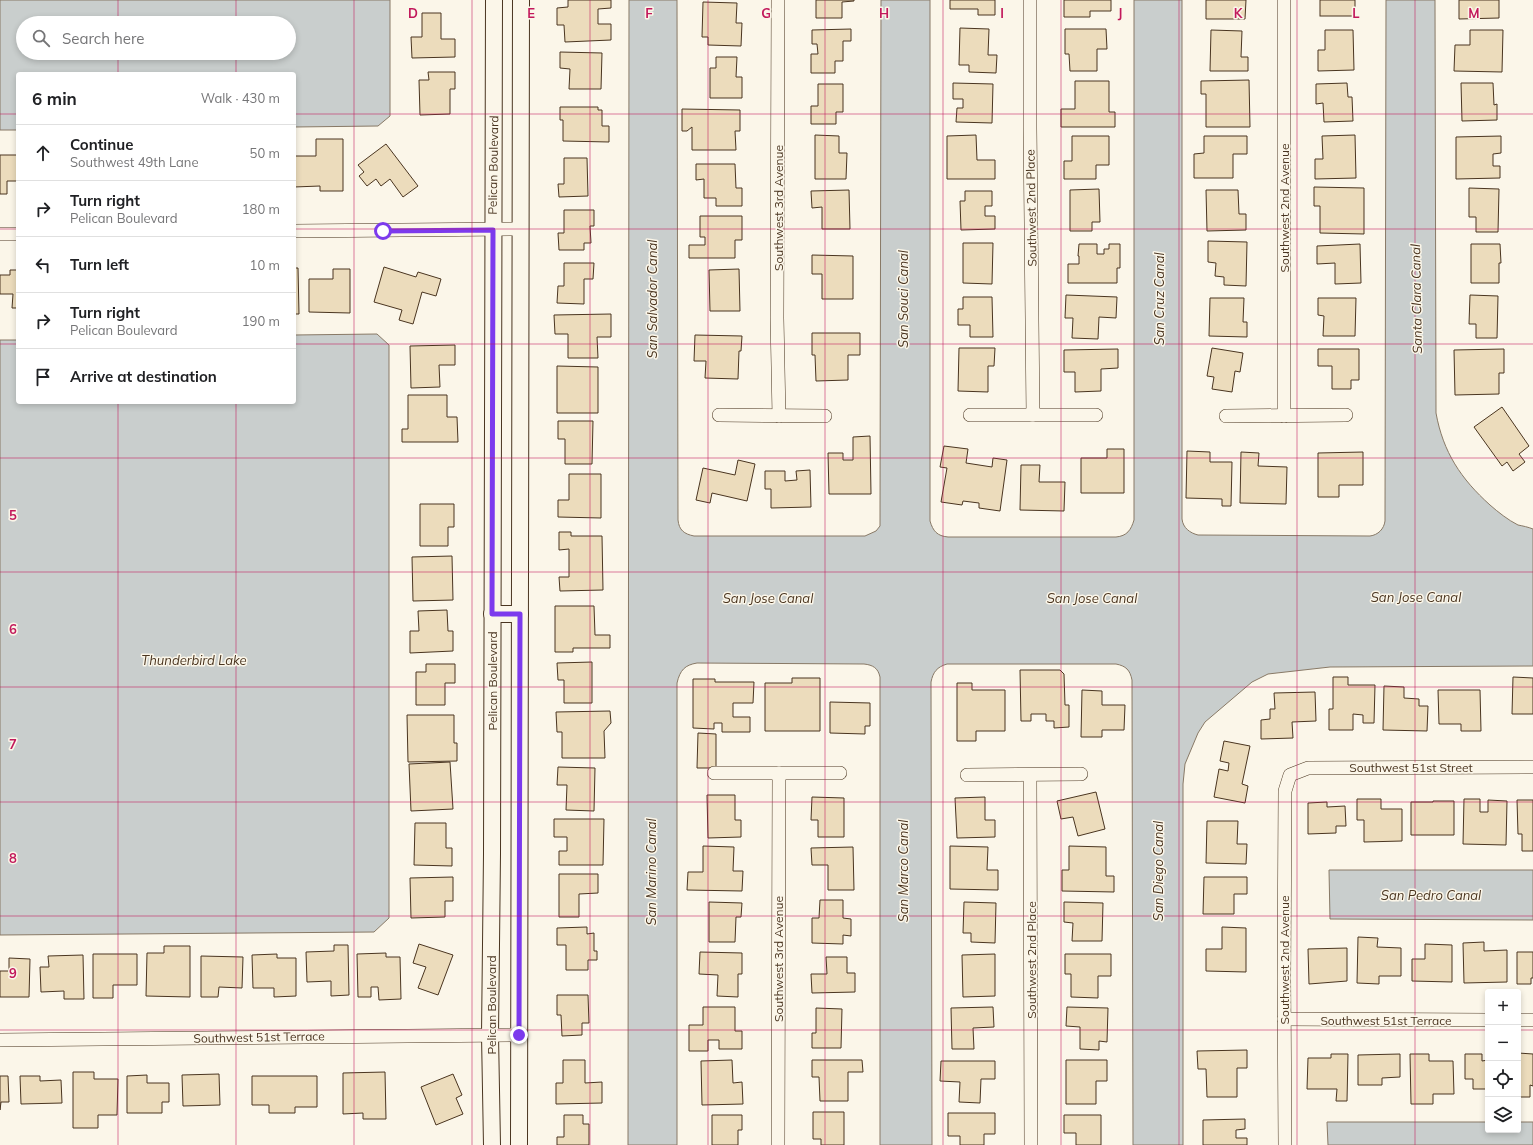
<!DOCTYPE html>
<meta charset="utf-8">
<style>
body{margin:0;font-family:Mulish,sans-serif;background:#f2f2f2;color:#202124}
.controls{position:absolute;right:12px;bottom:12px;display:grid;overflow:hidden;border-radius:4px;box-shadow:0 2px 6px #0003}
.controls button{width:36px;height:36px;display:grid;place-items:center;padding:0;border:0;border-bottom:1px solid #e0e0e0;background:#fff;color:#202124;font:20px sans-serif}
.stop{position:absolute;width:12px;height:12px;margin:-9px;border:3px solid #7c3aed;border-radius:50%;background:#fff}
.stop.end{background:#7c3aed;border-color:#fff;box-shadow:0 1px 4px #0008}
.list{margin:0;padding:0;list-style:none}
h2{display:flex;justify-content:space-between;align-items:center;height:52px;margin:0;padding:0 16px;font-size:17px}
h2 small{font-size:13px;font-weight:400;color:#757577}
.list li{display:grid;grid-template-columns:26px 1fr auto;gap:12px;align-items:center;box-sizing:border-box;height:56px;padding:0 16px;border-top:1px solid #e0e0e0}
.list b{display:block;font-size:15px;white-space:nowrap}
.list p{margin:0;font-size:13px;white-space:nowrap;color:#757577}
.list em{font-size:13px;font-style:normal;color:#757577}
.icon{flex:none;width:22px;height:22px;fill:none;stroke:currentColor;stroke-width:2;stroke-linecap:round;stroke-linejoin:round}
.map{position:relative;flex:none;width:1533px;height:1145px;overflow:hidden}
.search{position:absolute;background:#fff;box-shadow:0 2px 6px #0003;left:16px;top:16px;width:280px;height:44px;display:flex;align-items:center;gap:10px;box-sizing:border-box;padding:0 14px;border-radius:22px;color:#757577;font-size:15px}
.panel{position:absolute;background:#fff;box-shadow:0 2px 6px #0003;left:16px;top:72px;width:280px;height:332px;border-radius:4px}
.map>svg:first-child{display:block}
.water{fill:#c9cecd;stroke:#887966;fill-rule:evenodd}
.building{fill:#ecdcbc;stroke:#4a3520}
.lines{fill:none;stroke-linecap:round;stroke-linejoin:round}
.minor-casing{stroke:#4a3520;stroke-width:14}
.tertiary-casing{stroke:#4a3520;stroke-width:18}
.minor{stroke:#fbf6e9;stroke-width:13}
.tertiary{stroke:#fbf6e9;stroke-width:16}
.route{stroke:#7c3aed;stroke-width:5}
.grid{fill:none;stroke:#c2185b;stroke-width:1;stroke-opacity:0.55}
.labels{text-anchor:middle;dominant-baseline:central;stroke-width:3;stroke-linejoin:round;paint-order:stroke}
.street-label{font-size:12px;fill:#4a3520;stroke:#fbf6e9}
.water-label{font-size:13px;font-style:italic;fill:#4a3520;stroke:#fbf6e9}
.grid-label{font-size:13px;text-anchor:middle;font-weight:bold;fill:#c2185b;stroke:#fbf6e9;stroke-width:3;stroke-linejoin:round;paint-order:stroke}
</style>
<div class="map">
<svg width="1533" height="1145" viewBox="0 0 1533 1145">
<rect width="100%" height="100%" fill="#fbf6e9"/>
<!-- water -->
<g class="water">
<path d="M0,0h390v116l-12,10 -84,1v-53h-276v56h-18zM23,23h266v30h-266z"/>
<path d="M629,0h48l1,520c1,10 6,14 16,16h171l11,-5 4,-5 1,-526h49v521c3,10 7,15 18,16h168c11,-1 15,-7 18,-17v-520h48v519c1,9 8,14 16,16l172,1c8,-1 14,-7 15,-15l1,-521h49l1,413c7,39 25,66 54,92 8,7 18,15 28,20 5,1 10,2 15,4v137l-203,1 -62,7 -16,8 -47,40 -7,11 -13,31 -2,20v361h-50l-1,-465c-2,-10 -6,-14 -16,-16h-169c-10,3 -14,8 -16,18l1,463h-52v-468c-2,-9 -7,-12 -16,-13l-167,-1c-12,2 -17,7 -20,20v462h-49z"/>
<path d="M377,334l12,11v573l-15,14 -374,3v-595h18v62h276v-67z"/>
<path d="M1329,870h204v50l-203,-1z"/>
<path d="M1327,1122h161v8h30v-8h15v23h-205z"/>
</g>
<!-- building -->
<g class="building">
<path d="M568,0h43v8l-13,1v15h13v16l-46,2 -1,-17h-7v-17l11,-1z"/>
<path d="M816,0h38v1l-12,1v16h-26z"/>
<path d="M950,0h45v15h-17v-6h-28z"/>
<path d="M1064,0h47v11h-21v6h-26z"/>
<path d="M1206,0h40l-1,19h-39z"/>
<rect x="1320" y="0" width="35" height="16"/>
<path d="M1459,0h40v18l-40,1z"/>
<path d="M703,2l34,1 -1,20h6l-1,23 -33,-1v-8h-6z"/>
<path d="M422,13h19v26h14v18l-43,1 -1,-21h11z"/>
<path d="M960,28l29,1 -1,26h9l-1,18 -27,-1v-7h-10z"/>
<path d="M851,29v12h-8v20h-8v12h-24v-19h7l-1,-10h-5v-14z"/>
<path d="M1065,29h41l1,20h-10v22h-27l-1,-17h-4z"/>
<path d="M1211,30l31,1 -1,26h7v14h-38z"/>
<path d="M1325,30h28l1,40 -36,1v-21h7z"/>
<path d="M1470,30h33l-1,42 -48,-1 1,-26h15z"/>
<path d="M560,52l42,1 -1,36h-32l1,-20 -10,-1z"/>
<path d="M716,57h21l-1,20h6v21h-32v-30h6z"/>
<path d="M428,72h27v17h-5v25l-30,1 -1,-35h10z"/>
<path d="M1249,80l1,47h-44v-33h-5v-13z"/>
<path d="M1075,81h34v31h6v15h-54v-18h14z"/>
<path d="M953,83l40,1 -1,39 -36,-1 1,-14h6v-9h-10z"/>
<path d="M1347,83l1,14h4l1,24 -29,1 -1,-19 -7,1v-20z"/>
<path d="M1461,83h32l1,22 3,-1v16l-35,1z"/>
<path d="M818,84h25v28h-7v12h-25v-18h7z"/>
<path d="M560,107h38v3h4v16h7v16l-46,-1v-21h-3z"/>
<path d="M682,109l58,1v21h-5l1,19h-44v-23l-5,4h-5z"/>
<path d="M815,135l24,1v17h8l-1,26h-31z"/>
<path d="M976,135l1,25h18v19h-48v-43z"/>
<path d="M1355,135l1,43 -41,1v-20h8l-1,-23z"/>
<path d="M1072,136h37v29h-13v14h-32v-18h8z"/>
<path d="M1204,136h43v18h-14v24h-39v-24l10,-1z"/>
<path d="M1501,136v17l-8,1v12h7v12l-44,1v-42z"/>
<path d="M316,139h27v52h-23v-5l-26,1v-31h22z"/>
<path d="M386,144l32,42 -15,11 -13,-18 -9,7 -5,-7 -9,7 -8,-10 5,-4 -6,-7z"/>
<path d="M0,155h18v26h-11v13h-7z"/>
<path d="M564,158h23l1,38 -29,1 -1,-13h6z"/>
<path d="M696,164h39l1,24h6v18h-26v-8h-12v-19l-8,1z"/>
<path d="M1314,187l50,1v46l-44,-1v-27h-6z"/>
<path d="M1469,188l30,1 -1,43h-22v-15h-7z"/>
<path d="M1099,189l1,33h-8v9h-22v-41z"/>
<path d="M849,190l1,39h-28v-22l-10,1 -1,-17z"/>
<path d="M1206,190h32l1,24h7v16l-39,1z"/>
<path d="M965,191h27v15h-7v10h10v13l-34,1 -1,-29h5z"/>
<path d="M564,210h30v16h-4l1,17h-7v7h-25l-1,-17h6z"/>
<path d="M700,216h42v24h-7v18h-46v-13h16v-8h-5z"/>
<path d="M1208,241l39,1 -1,44 -22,-1v-8l-9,-1 1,-13 -8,-1z"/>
<path d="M963,243h30l-1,41 -29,-1z"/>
<path d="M1079,244h18v10h7v-5h5v-5h11v24h-3v15h-49v-19h11v-8h-1z"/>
<path d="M1360,244l1,39 -26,1v-21l-18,1v-18z"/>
<path d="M1471,244h29l1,19h-2v20h-28z"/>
<path d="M812,255l41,1v43h-31v-25h-10z"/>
<path d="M564,263h30l-1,16h-9v25l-27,-1 1,-17h6z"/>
<path d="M384,267l32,10 2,-5 23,7 -5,17 -14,-4 -9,32 -14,-4 3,-10 -28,-8z"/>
<path d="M294,268h4l1,46h-5z"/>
<path d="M333,269h17v44l-41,-1v-33h24z"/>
<path d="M739,269l1,42h-30l-1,-41z"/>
<path d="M10,270h8v38h-6l1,-14h-13v-19h10z"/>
<path d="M1066,295l51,2 -1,21 -17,-1 -1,22 -26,-1 1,-20h-8z"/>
<path d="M1470,295l28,1 -1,42h-21v-14h-7z"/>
<path d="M963,297h29l1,40h-23v-12h-12v-16h5z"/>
<path d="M1210,298h34l-1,24h4v15l-38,-1z"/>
<path d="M1318,298h38l-1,38h-32l1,-20 -6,-1z"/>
<path d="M611,314v23h-14l1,21h-30v-24h-13l-1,-19z"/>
<path d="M812,333h48v22h-12v25l-32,1 -1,-26h-3z"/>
<path d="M695,335l47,1 -1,15h-2l-1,28 -33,-1 1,-17h-12z"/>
<path d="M455,345v20h-16l1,22 -29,1 -1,-42z"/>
<path d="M959,348h36l-1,18h-6v26l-30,-1z"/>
<path d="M1212,348l31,5 -3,19 -5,-1 -3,21 -20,-3 2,-12 -7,-1z"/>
<path d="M1118,349v19l-17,1v22l-26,1v-20h-11v-22z"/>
<path d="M1318,349h41v31h-8v9h-19v-23h-14z"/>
<path d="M1504,349v24h-5v21l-44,1 -1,-45z"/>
<path d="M557,366l41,1v46h-41z"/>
<path d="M408,395h39v22h10l1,25h-56v-13h6z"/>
<path d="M1502,407l27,39 -10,8 6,8 -12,9 -6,-9 -5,4 -28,-39z"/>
<path d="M558,421h35l-1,43h-27v-25h-7z"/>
<path d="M870,436l1,58h-42l-1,-41h15v7h10v-23z"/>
<path d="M944,446l24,3 -2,14 26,4 1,-9 14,2 -7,51 -21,-3v-5l-16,-2 -1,4 -21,-3 6,-34 -7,-1z"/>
<path d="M1107,449h17v44h-43v-35h26z"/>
<path d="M1187,451l23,1v10h22l-1,44h-9v-7l-36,-1z"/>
<path d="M1241,452l18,1 -1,13 29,1 -1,37 -46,-1z"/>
<path d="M1363,452v33h-24v12h-21v-44z"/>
<path d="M738,460l17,4 -8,37 -35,-8 -2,10 -14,-3 7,-32 32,7z"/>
<path d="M1021,465h19l-1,17h26l-1,29 -44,-1z"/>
<path d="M810,470l1,37 -40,1v-19h-6v-18h20v10l12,-1 -1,-9z"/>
<path d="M569,474h32v44l-43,-1v-17h11z"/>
<path d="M420,504h34v23h-6v19h-28z"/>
<path d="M559,532h12v4h31l1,54 -43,1 -1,-14h10v-28l-10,1z"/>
<path d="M452,556l1,44 -40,1 -1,-44z"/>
<path d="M555,606h39l1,29h15v13h-37v4h-18z"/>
<path d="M447,610l1,21h5v20l-43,2v-22h9l-1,-20z"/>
<path d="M592,662v41h-28v-23h-6l-1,-17z"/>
<path d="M426,664h29v19h-10v22h-29v-33h10z"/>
<path d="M1020,670h40l4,4 1,31h4v22l-15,1v-7h-8v-7h-15v7h-10z"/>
<path d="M1333,677h15v8h27l-1,38h-11v-8l-10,-1v16h-24v-21h4z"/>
<path d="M1513,677l20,1v36h-21z"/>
<path d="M792,678h28v53h-55v-48h27z"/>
<path d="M693,679h22v3h39l-1,21h-20v14h17v15h-28v-9h-8v6l-21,-1z"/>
<path d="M957,683h15v7h33v41h-29v10h-19z"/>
<path d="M1384,686l20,1v11l15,1v7h9l-1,25 -44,-1z"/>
<path d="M1082,690l20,1v14h23l-1,25h-22v7h-21z"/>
<path d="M1438,690h42l1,41h-20v-7h-22z"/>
<path d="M1315,692l1,29 -24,1 1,16 -32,1v-19l9,-1v-10h5l-1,-16z"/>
<path d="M830,702l40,1v23h-5v8l-35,-1z"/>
<path d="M610,711l1,12 -7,8 1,27h-43v-26h-5l-1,-20z"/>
<path d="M407,715h47v28h3v18l-49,1z"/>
<path d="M698,733l18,1v34h-19z"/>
<path d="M1224,741l26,5 -8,38 6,2 -3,17 -31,-6 5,-28 9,2 1,-8 -9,-2z"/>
<path d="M450,762l3,47 -42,2 -2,-47z"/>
<path d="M558,767l37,1 -1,43 -28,-1 1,-25h-10z"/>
<path d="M1096,792l9,37 -27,7 -5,-19 -12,2 -4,-18z"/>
<path d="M707,795h28v25h6v17l-33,1z"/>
<path d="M812,797l32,1v39h-26v-17h-7z"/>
<path d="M985,797v23h10v17l-38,1 -2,-40z"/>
<path d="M1357,799h24v10h21v32l-38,1v-22h-7z"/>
<path d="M1464,799h16v13h8v-12l19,1 -1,44 -43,-1z"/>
<path d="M1517,800h16v51h-11v-17h-4z"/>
<path d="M1433,801h21v34h-43v-33h22z"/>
<path d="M1327,802v5l18,-1 1,20h-10v7l-28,1v-31z"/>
<path d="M554,819h50l-1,46h-44v-14h8v-14h-13z"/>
<path d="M1207,821h31l-1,23h10l-1,20 -40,-1z"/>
<path d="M415,823h31v25h6v18l-38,-1z"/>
<path d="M703,846l31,1 -1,24h10l-1,20 -55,-1 1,-18h15z"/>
<path d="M950,846l38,1 -1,23h11v20l-48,-1z"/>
<path d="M1069,846l37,1v29h8v16l-52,-1v-21h7z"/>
<path d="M853,847l1,43h-26v-25h-16l-1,-17z"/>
<path d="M559,874h39v19l-19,1v23h-20z"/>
<path d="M453,877v24h-8v16l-34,1 -1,-40z"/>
<path d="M1204,877h43v17h-13v20h-31z"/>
<path d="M820,900h23v18l8,1v17l-8,-1v9l-31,-1v-25h7z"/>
<path d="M709,902l33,1 -1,14h-5l-1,25h-26z"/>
<path d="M964,902l32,1 -1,40 -24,-1v-9h-8z"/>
<path d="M1064,902l39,1 -1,38h-30l1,-18 -9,-1z"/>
<path d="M587,927v7l7,-1v18h3v9h-9v10h-22v-25h-9v-17z"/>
<path d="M1222,927l24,1v44l-40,-1v-22h16z"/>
<path d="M1358,937l20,1 -1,9 24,1v28h-22v8l-22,-1z"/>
<path d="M1484,942v9l23,-1v32l-43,1 -1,-40z"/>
<path d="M419,944l34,11 -15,40 -20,-7 8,-21 -13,-4z"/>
<path d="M1425,944l27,1v37l-40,-1v-22h13z"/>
<path d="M334,945h14l1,50 -18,1v-15l-24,1 -1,-30 28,-1z"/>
<path d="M164,946h26v51l-44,-1 1,-43h17z"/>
<path d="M1347,948v33l-38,3 -1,-35z"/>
<path d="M700,952l42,1v21h-4v23l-21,-1 1,-21 -19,-1z"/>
<path d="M1517,952h16v26h-2v6h-14z"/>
<path d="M386,953v4h14l1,42 -22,1 -1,-13h-7v10h-13l-1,-43z"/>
<path d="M93,954h44v31h-24v13h-20z"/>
<path d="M277,954v4h19v38l-22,1v-9h-21l-1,-33z"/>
<path d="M995,954v42l-32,1 -1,-42z"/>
<path d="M1065,954h46v22h-13v22l-27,-1v-23h-6z"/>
<path d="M83,955l1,44h-20v-8l-23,1 -1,-25h9l-1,-11z"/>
<path d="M201,956l42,1 -1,31 -23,-1 -1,10h-17z"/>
<path d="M826,957h21v16h8v19l-43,1 -1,-19h16z"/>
<path d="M9,958l21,1 -1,38h-29v-26h9z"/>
<path d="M557,995h31l1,28h-7v12l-20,1 -1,-21h-4z"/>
<path d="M703,1007h32v24h7v18h-23v-9h-11v11h-19v-26h14z"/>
<path d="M993,1007l1,20 -21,1 1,21h-22l-1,-41z"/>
<path d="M1067,1007l41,1 -1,34 -8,-1v9l-19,-1v-22l-14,-1z"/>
<path d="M816,1008l26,1 -1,39h-29v-15h4z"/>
<path d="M1247,1050v18h-10v29h-30l-1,-28h-8l-1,-18z"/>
<path d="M1518,1053l15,1v32l-3,-1v12h-12z"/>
<path d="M1331,1054h17l-1,47h-11l1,-12h-30l1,-31h23z"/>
<path d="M1400,1054v23l-18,1v7h-24v-30z"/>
<path d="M1410,1054h19v7h24l1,33h-21v10h-22z"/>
<path d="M1465,1054h17v7l6,-1v29h-15v-10h-8z"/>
<path d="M563,1060h22v23l17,-1v21l-46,1v-21h7z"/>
<path d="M732,1060l1,23 9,-1 1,22 -41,1 -1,-44z"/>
<path d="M812,1060h50l1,12h-15v29h-28l-1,-24h-7z"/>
<path d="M1066,1060h41v21h-11v23h-30z"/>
<path d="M941,1061h54v18h-14l-1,24 -21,-1 1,-20 -20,-1z"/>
<path d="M73,1072h21v7h24l-1,36h-19v13h-25z"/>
<path d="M385,1072l1,47h-23v-6l-20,1v-41z"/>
<path d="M219,1074l1,31 -37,1 -1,-31z"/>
<path d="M453,1074l9,21 -6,3 7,16 -27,11 -15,-38z"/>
<path d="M147,1075v8h22v19h-7v11h-35v-37z"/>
<path d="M0,1076h8l1,26h-8l-1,8z"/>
<path d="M20,1076h20v5l21,-1 1,23 -41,1z"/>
<path d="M252,1076h65v31h-22v6h-26v-8h-17z"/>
<path d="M813,1112h31v33h-23v-6h-8z"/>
<path d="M948,1113h47v21h-11v11h-24v-9h-12z"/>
<path d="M564,1115h19v9h6v21h-32v-8h7z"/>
<path d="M712,1115h30v15h-4v15h-26z"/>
<path d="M1064,1115h37v30h-25v-12h-12z"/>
<path d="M1245,1119v10l-9,1v8h11v7h-44v-25z"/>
</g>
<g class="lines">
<defs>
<g id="minor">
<path d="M778,0l-1,318 2,98"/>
<path d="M1030,0v128l3,287"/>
<path d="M1284,0v416"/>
<path d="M294,231l227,-2"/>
<path d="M0,234h18"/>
<path d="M719,415l106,1"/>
<path d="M970,415h126"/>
<path d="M1226,416l120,-1"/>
<path d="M714,773h126"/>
<path d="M967,775l114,-1"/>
<path d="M1030,775l1,370"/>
<path d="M1284,1019l204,1"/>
<path d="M1518,1020h15"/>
<path d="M0,1040l519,-5"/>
<path d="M778,1145l1,-372"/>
<path d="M1285,1145l-1,-167 1,-187 5,-16 18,-7 225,-1"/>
</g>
<g id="tertiary">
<path d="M492,614h28"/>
<path d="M492,1145l-2,-110 2,-181 2,-854"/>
<path d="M519,1145l2,-1145"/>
</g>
</defs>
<!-- minor casing -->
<use href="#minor" class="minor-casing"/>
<!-- tertiary casing -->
<use href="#tertiary" class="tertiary-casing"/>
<!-- minor -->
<use href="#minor" class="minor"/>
<!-- tertiary -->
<use href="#tertiary" class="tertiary"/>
</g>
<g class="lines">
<!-- route -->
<path class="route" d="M383,231l110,-1 -1,384h28l-1,421"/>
</g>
<!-- grid -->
<path class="grid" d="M118,0v23M236,0v23M354,0v1145M472,0v1145M590,0v1145M708,0v1145M825,0v1145M943,0v1145M1061,0v1145M1179,0v1145M1297,0v1145M1415,0v1145M118,53v21M236,53v21M0,114h18M294,114h1239M0,229h18M294,229h1239M0,344h18M294,344h1239M118,402v743M236,402v743M0,458h1533M0,572h1533M0,687h1533M0,802h1533M0,916h1533M0,1030h1488M1518,1030h15"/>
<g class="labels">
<!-- street labels -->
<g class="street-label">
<text transform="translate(493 165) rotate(-89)">Pelican Boulevard</text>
<text transform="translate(778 208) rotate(-90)">Southwest 3rd Avenue</text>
<text transform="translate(1031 208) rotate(-91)">Southwest 2nd Place</text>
<text transform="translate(1284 208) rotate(-90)">Southwest 2nd Avenue</text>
<text transform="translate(492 681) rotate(-90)">Pelican Boulevard</text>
<text x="1411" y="767">Southwest 51st Street</text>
<text transform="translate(778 959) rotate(-90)">Southwest 3rd Avenue</text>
<text transform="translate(1031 960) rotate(-90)">Southwest 2nd Place</text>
<text transform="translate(1284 960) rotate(-90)">Southwest 2nd Avenue</text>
<text transform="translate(491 1005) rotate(-90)">Pelican Boulevard</text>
<text x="1386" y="1020">Southwest 51st Terrace</text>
<text transform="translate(259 1037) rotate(-1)">Southwest 51st Terrace</text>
</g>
<!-- water labels -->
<g class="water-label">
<text transform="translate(652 299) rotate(-90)">San Salvador Canal</text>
<text transform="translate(903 299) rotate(-90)">San Souci Canal</text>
<text transform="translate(1159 299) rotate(-90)">San Cruz Canal</text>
<text transform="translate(1416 299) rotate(-91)">Santa Clara Canal</text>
<text x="1416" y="597">San Jose Canal</text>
<text x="768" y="598">San Jose Canal</text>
<text x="1092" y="598">San Jose Canal</text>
<text x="194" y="660">Thunderbird Lake</text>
<text transform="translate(903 871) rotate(-90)">San Marco Canal</text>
<text transform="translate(1158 871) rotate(-90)">San Diego Canal</text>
<text transform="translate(651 872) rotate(-90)">San Marino Canal</text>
<text x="1431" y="895">San Pedro Canal</text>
</g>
</g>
<g class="grid-label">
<text x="413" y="18">D</text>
<text x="531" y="18">E</text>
<text x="649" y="18">F</text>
<text x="766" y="18">G</text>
<text x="884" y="18">H</text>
<text x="1002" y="18">I</text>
<text x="1120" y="18">J</text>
<text x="1238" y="18">K</text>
<text x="1356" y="18">L</text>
<text x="1474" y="18">M</text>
<text x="13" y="520">5</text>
<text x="13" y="634">6</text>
<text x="13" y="749">7</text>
<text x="13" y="863">8</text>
<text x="13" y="978">9</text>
</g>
</svg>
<div class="controls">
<button>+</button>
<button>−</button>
<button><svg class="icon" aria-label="locate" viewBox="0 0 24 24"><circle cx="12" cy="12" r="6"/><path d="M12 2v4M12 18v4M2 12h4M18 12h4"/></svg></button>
<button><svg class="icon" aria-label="layers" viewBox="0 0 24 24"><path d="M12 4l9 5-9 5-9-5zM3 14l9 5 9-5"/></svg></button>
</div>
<div class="stop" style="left:383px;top:231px"></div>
<div class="stop end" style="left:519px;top:1035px"></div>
<div class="search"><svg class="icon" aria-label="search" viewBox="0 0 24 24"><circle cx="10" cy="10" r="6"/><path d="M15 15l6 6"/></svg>Search here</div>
<section class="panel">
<h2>6 min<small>Walk · 430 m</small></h2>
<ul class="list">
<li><svg class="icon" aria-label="ahead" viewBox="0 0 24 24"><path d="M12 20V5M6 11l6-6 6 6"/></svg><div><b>Continue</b><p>Southwest 49th Lane</p></div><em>50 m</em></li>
<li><svg class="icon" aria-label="right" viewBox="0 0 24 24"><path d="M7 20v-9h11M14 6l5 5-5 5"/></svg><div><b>Turn right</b><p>Pelican Boulevard</p></div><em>180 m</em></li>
<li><svg class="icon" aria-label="left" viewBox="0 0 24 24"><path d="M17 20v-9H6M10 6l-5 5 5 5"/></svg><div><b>Turn left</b></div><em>10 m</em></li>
<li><svg class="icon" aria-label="right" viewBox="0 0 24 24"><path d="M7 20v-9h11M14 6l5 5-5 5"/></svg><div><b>Turn right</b><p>Pelican Boulevard</p></div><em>190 m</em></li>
<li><svg class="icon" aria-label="arrive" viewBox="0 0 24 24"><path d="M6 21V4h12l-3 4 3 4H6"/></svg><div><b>Arrive at destination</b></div></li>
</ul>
</section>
</div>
